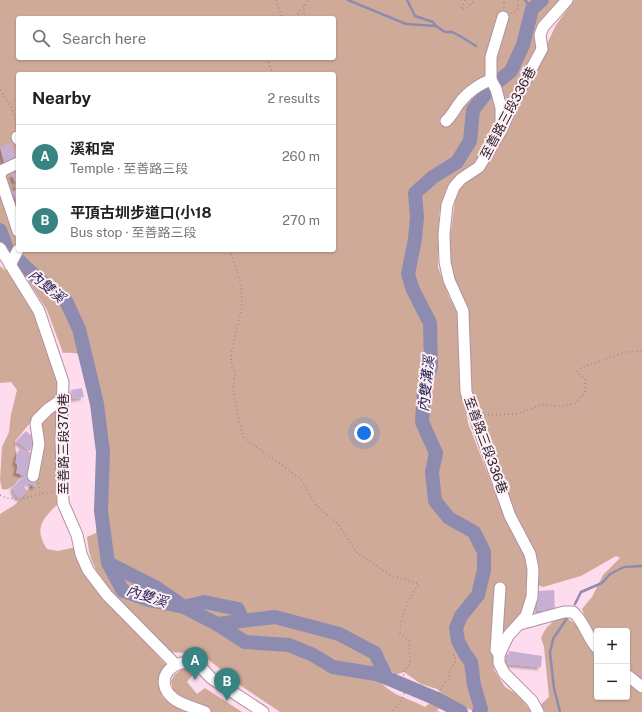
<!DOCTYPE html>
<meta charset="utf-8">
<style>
body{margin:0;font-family:"Public Sans","Noto Sans TC",sans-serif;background:#f6f6f6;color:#222}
.controls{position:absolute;right:12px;bottom:12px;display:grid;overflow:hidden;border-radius:4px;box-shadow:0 1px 3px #0004}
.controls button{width:36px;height:36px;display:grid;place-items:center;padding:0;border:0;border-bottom:1px solid #e0e0e0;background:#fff;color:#222;font:20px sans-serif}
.you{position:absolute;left:364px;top:433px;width:14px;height:14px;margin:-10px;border:3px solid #fff;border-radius:50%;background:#1a73e8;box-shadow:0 0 0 6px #1a73e833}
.badge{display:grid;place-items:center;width:26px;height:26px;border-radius:50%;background:#3a8383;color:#fff;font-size:13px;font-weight:700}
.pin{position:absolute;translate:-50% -33px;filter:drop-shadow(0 1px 2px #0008)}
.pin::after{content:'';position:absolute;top:21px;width:14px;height:12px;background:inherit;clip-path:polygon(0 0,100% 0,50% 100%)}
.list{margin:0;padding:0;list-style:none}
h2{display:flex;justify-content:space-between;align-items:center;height:52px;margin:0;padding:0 16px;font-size:17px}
h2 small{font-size:13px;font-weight:400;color:#767676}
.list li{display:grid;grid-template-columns:26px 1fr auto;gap:12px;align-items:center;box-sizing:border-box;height:64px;padding:0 16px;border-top:1px solid #e0e0e0}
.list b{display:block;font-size:15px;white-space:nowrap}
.list p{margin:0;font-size:13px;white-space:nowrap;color:#767676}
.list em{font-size:13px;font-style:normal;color:#767676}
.icon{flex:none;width:22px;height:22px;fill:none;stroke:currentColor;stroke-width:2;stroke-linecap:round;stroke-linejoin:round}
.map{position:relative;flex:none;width:642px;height:712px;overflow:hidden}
.search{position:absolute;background:#fff;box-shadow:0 1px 3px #0004;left:16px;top:16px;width:320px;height:44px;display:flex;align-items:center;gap:10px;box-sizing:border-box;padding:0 14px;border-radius:4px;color:#767676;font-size:15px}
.panel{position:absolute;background:#fff;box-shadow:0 1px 3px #0004;left:16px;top:72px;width:320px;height:180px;border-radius:4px}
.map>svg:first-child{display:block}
.green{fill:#d0aa99;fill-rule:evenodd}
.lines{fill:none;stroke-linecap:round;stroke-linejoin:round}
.stream{stroke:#8d8cb0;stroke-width:2.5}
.river{stroke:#8d8cb0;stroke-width:14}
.building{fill:#c6afd0;filter:url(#shadow)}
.minor-casing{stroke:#b090a1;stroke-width:13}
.path{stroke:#a08794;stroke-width:1.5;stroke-dasharray:1 3;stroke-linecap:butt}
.minor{stroke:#fff;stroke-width:11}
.labels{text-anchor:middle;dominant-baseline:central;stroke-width:4;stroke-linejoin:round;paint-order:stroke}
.street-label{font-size:13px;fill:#2a1d24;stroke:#feeff6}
.water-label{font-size:14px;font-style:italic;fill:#2c2656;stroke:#feeff6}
</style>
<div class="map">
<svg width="642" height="712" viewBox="0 0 642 712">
<defs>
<filter id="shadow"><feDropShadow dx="-3" dy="3" stdDeviation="1" flood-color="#0004"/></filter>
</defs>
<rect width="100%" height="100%" fill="#fedbed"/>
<!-- green -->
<g class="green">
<path d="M0,0h561l-8,6 -17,28v13l-29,61 -32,55 -29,26 -7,25 -1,53 11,30 9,17 5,76 5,33 36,92 22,45 2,13v22l-4,13 -6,12 -21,26 -4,12 1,12 11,17 13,8 14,17h-57l-27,-13 -11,-10 -16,-5 -17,-12 -9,3 -10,-12 2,-2 -6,-10h-3l-3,2c0,6 0,13 1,19 6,22 33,26 49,35l8,-7 7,7 -4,5h-156l-40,-27 -36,-29 -4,-2 -30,-2c-23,-23 -66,-61 -78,-91 -3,-7 -4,-16 -5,-24l9,-4 6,-38 -13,-129c-5,-13 -13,-14 -26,-13l-16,-43 -47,-73zM18,18h316v40h-316zM18,74h316v176h-316z"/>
<path d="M574,0h68v712h-101l-3,-5 11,-10 -5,-50 -3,-9c5,-12 11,-17 23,-22l13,9 10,-2 -5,-14 10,-12 11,-22 17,-17 -4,-2 -35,20 -38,11 -5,-2 -68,-194 -1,-45 -22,-83 9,-71 25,-23 33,-56 42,-88zM597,631h30v66h-30z"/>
<path d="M0,266l5,4h4l29,49 20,53 1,22 -14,11 -30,36 2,27 4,9c-5,5 -11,15 -19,12l-2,-9 2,-33 7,-15 2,-18 6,-24 -6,-8 -11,1z"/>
<path d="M61,403l-2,100c-16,15 -26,25 -12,46l11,2 18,-4 27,49 64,70c-2,6 -6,12 -7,18 -3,19 21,24 34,28h-194v-198l16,-10 21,-26 6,-21 -4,-34z"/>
<path d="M185,667l12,3 -10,12 10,12 8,-6 37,24h-30l-6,-4 -32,-13 -3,-14 4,-7z"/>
</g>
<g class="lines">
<!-- stream -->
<g class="stream">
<path d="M348,0l58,24 30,2 9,6h7l8,4 16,10"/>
<path d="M407,0l8,16 18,6 3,4"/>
<path d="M525,0l7,9"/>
<path d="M575,604l6,-12 21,-9 8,-9 14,-7 18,-1"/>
<path d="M560,712l-6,-24 -4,-35 3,-14 14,-21"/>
</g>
<!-- river -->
<g class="river">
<path d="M0,230l7,19 31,30 28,22 13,28 18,75 6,48 -2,59 7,52 15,28 26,9 35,7 33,17 58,-7 64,17 36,19 12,25 50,21 24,13"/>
<path d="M108,563l49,25 27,19 20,-5 34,7 4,11"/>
<path d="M217,624l28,18 44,3 24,10 20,12 43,7 11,4"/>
<path d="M479,712l2,-3 -7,-24 -3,-23 -6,-8 -7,-13 -2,-13 5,-12 17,-21 6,-25v-18l-10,-20 -25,-14 -14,-17 -3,-29 4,-19 -14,-31 2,-31 7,-25 -1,-43 -17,-33 -5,-16 7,-35 2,-22 -2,-24 18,-16 24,-15 13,-21 3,-31 17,-22 21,-17 12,-26 9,-36 10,-9"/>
</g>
</g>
<!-- building -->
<g class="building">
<path d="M10,143l8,16 -13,7 -5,-19z"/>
<path d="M18,173v8l-3,1 -3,-7z"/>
<path d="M18,183v17l-1,1 -5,-9 5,-2 -2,-5z"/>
<path d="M82,388l2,9 -11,2 -2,-9z"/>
<path d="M26,431l12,11 -9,9 -12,-10z"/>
<path d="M19,449l17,5 -5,23 6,7 -3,3 -5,-5 -5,5 3,3 -1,3 -6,6 -5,-5 -2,-7 12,-12 -9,-2 2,-9 -3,-1z"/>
<path d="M554,590l1,20 -17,1 -1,-20z"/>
<path d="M509,651l33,5 -1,11 -34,-3z"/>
</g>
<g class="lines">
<defs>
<g id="minor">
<path d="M446,121c7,-6 9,-13 15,-20 7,-9 20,-18 30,-21"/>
<path d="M501,126v-18l-5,-19 -5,-9v-23l12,-40"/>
<path d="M17,137l1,2"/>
<path d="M0,175l3,-5 15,-7"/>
<path d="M0,177l18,54"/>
<path d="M0,248l39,63 24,71 -2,58 2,63 14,32 4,19 7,16 19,25 68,69"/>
<path d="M10,265l8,-15"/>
<path d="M33,476l6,-32 -3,-20 1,-4 11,-11 16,-11"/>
<path d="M520,624l44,-12h9c11,9 14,25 24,36"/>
<path d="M499,654l-3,-4 4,-62"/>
<path d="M627,675l15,12"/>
<path d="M205,712c-9,-4 -24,-7 -32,-14 -21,-18 -1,-41 24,-35l14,15 52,34"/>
<path d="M538,712l-6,-11 -28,-28 -5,-10v-8l9,-19 18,-20 6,-19 1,-28 -3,-15 -20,-38 -44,-124 -3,-81 -14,-31 -4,-18 -1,-28 3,-29 7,-18 7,-8 18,-12 22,-36 13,-30 28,-52 -2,-14 3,-8 24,-27"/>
</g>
</defs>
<!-- minor casing -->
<use href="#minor" class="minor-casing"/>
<!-- path -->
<g class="path">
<path d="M276,0l6,18"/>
<path d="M465,0l-4,9h5l9,-9"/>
<path d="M504,8v-8"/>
<path d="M511,13l7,-3v-10"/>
<path d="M296,18l4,-8 9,-10"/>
<path d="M304,18v-14"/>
<path d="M269,58v7l4,9"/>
<path d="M0,90c8,12 17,24 16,39"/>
<path d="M230,250l11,34 1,22 -11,49 1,12 3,7 -2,16 6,31 5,17 57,41 15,26 23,20 18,28 33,22 29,9c-10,14 -19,31 -19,49l9,8 1,21 -7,11 4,14 -5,12 -10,13"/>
<path d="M484,415l32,-1 26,-9 21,1 12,-3 10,-10v-14l-8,-7 4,-4 44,-16 17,-1"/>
<path d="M38,483l2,9"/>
<path d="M0,495c20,10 33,-2 54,-3"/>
<path d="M438,712l2,-4 -3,-9 7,-16 4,-3 2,-11 6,-8 -1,-5 -3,-2"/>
</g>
<!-- minor -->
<use href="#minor" class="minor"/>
</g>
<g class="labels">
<!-- street labels -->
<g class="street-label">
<text transform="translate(508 113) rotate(-62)">至善路三段336巷</text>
<text transform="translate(63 444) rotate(-90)">至善路三段370巷</text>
<text transform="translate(486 445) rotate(70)">至善路三段336巷</text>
</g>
<!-- water labels -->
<g class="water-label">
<text transform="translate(47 286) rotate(41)">內雙溪</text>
<text transform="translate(426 384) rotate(-84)">內雙溝溪</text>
<text transform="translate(147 596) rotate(18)">內雙溪</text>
</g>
</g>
</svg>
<div class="controls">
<button>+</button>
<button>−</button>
</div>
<div class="you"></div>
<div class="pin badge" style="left:195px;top:680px">A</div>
<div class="pin badge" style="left:227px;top:701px">B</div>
<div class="search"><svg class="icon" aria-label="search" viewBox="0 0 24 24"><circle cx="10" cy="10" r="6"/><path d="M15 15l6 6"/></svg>Search here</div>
<section class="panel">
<h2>Nearby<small>2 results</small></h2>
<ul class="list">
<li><span class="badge">A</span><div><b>溪和宮</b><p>Temple · 至善路三段</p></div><em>260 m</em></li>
<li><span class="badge">B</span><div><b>平頂古圳步道口(小18</b><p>Bus stop · 至善路三段</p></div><em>270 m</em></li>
</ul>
</section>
</div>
